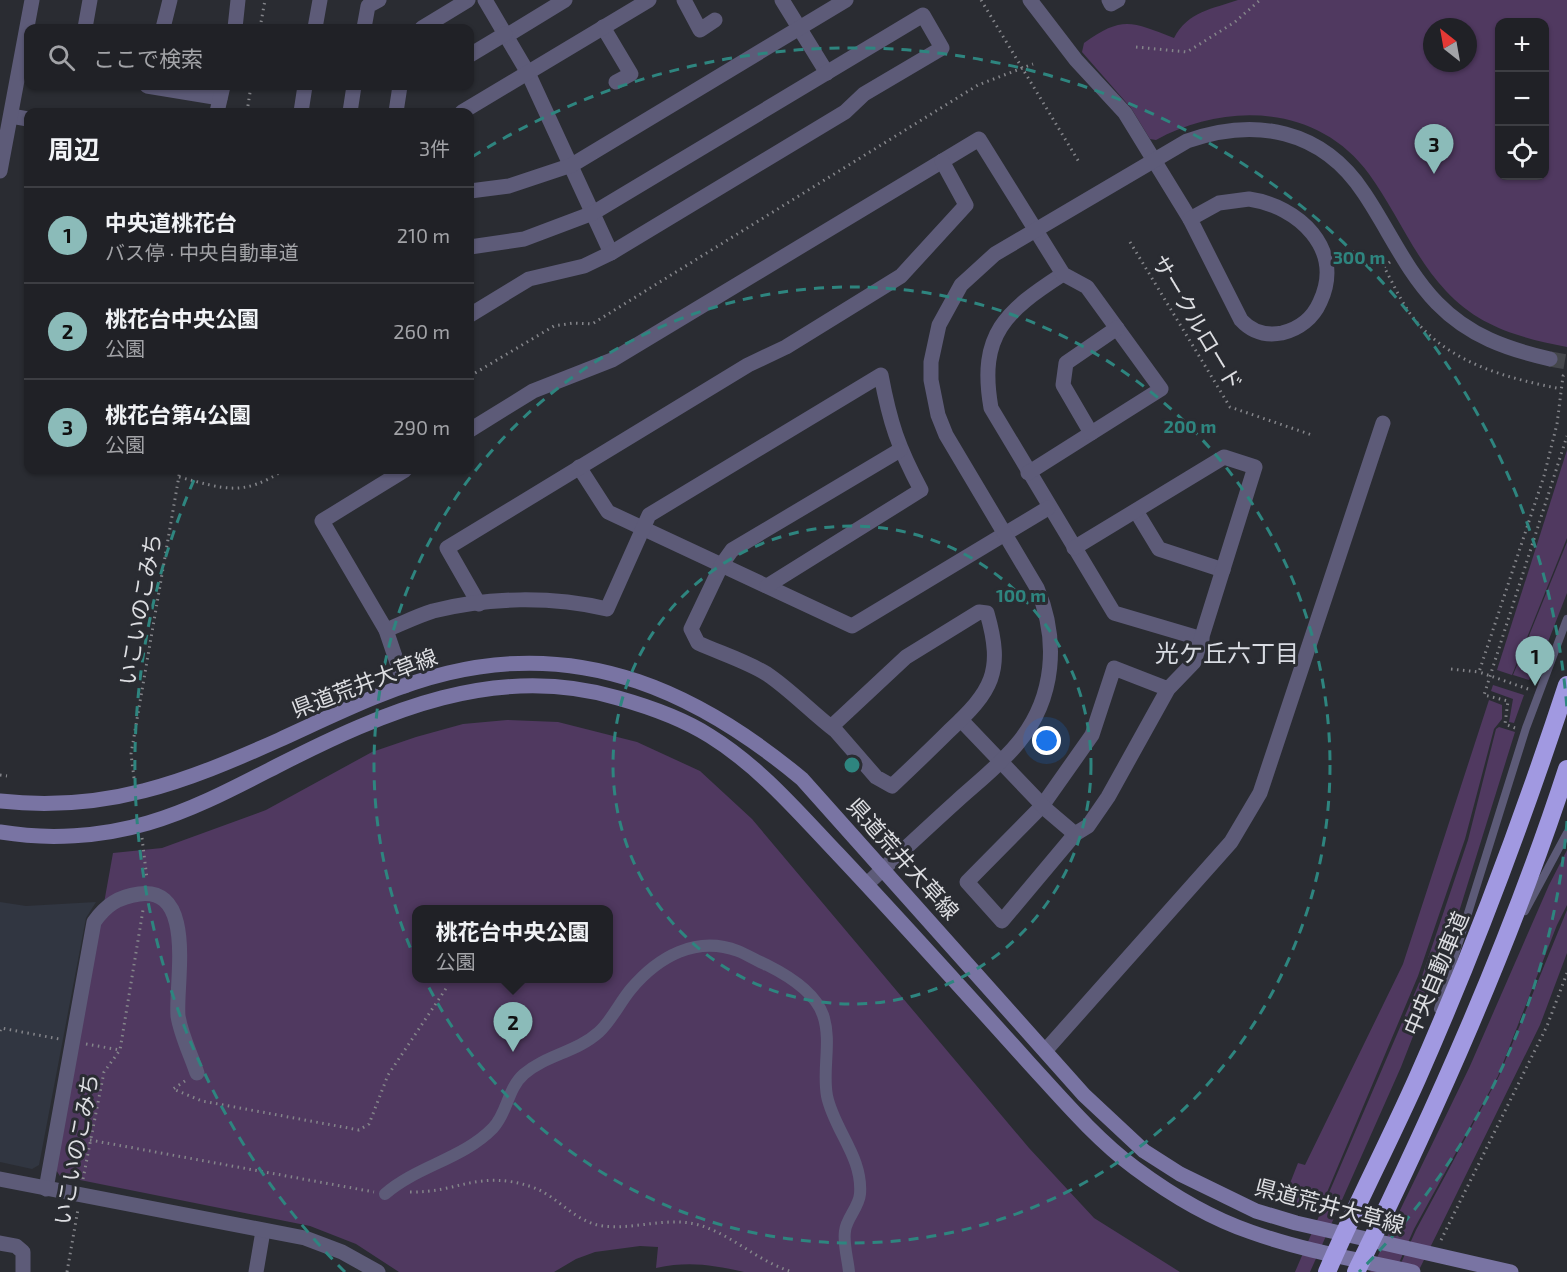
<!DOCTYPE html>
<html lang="ja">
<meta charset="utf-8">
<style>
body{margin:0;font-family:"Exo 2","Noto Sans JP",sans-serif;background:#2d2e32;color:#f1f3f6}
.controls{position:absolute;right:18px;top:18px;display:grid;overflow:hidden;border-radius:12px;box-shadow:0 2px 4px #0004}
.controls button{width:54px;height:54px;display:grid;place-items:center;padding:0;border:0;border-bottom:2px solid #3d3e43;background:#202126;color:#f1f3f6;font:30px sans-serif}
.compass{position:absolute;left:1423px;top:18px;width:54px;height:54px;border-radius:50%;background:#202126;box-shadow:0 2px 4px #0004;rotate:329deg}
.you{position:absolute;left:1047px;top:741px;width:21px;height:21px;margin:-15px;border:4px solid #fff;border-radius:50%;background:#1a73e8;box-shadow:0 0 0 9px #1a73e833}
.badge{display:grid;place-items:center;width:39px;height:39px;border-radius:50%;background:#8bbbb9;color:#111;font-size:20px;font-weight:700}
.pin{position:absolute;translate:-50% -50px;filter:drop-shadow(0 2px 3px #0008)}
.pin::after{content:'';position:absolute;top:32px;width:21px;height:18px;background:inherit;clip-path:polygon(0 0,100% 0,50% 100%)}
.popup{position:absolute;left:412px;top:905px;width:201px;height:78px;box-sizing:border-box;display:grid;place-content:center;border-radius:12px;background:#202126;filter:drop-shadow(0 2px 4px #0005);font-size:20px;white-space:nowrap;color:#a2a3a7}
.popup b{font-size:22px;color:#f1f3f6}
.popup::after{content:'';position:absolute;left:50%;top:100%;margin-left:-12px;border:12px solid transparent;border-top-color:#202126}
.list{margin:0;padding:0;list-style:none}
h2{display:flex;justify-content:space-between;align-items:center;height:78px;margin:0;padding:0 24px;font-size:26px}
h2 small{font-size:20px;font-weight:400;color:#a2a3a7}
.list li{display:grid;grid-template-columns:39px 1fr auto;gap:18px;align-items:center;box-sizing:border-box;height:96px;padding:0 24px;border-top:2px solid #3d3e43}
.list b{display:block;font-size:22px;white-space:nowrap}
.list p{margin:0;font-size:20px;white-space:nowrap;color:#a2a3a7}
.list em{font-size:20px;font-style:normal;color:#a2a3a7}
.icon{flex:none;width:33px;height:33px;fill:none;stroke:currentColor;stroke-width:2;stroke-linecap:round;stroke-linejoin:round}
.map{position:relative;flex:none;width:1567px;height:1272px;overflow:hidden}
.search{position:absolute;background:#202126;box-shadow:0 2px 4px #0004;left:24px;top:24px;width:450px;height:66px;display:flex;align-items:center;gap:15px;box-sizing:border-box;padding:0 21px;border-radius:12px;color:#a2a3a7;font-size:22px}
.panel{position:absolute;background:#202126;box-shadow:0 2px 4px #0004;left:24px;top:108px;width:450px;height:366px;border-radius:12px}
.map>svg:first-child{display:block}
.built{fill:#313641}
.green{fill:#503960;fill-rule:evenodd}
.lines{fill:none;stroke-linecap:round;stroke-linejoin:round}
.tertiary-tunnel{stroke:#45474c;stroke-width:15;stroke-dasharray:15 8;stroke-linecap:butt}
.path{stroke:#84858a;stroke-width:3;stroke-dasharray:1.5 4.5;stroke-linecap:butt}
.service{stroke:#5d5b78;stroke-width:8}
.pedestrian{stroke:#5d5b78;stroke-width:12}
.minor{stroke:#5d5b78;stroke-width:15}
.tertiary{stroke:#5d5b78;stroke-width:15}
.secondary{stroke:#7974a3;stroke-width:15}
.motorway{stroke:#a199e1;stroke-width:18}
.ring{fill:none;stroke:#2e857f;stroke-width:3;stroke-dasharray:10 8}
.labels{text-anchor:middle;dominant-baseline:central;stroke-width:6;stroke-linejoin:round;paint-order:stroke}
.street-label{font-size:22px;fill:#dcdde1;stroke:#2a2c32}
.neighbourhood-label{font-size:24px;fill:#d8dbe2;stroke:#2a2c32}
.centre{fill:#2e857f;stroke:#2a2c32;stroke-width:3}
.ring-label{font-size:18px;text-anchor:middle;font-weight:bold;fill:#2e857f;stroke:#2a2c32;stroke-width:6;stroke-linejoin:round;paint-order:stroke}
</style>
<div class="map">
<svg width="1567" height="1272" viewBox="0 0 1567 1272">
<rect width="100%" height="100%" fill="#2a2c32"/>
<!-- built -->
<path class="built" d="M0,902l26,4 70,-4 -10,16 -47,247 -7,4 -32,-7z"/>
<!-- green -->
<g class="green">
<path d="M1238,0h329v347c-46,-9 -88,-20 -121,-56 -32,-34 -50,-80 -77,-117 -51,-70 -144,-72 -213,-34l-6,-1 -19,-31 -49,-56 2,-9c39,-28 48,-21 90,-5 14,-27 39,-29 64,-38zM1500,22h44v154h-44zM1432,27h36v36h-36z"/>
<path d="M1567,450v88l-55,137 -15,-5z"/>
<path d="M1567,542v51l-28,72 -4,-1 -6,16 -16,-5z"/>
<path d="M1493,685l31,10 -10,28 -5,-1 4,-23 -22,-8z"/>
<path d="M1489,700l13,5v14l-8,10 -29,110 -47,137 -98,233 -30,-6 -5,-7 13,-33 7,2 98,-201z"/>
<path d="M507,720l51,2 79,20 63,29 52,48 277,329 65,70 86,54h-436c-33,-7 -54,-11 -88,-4l2,-21 -18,-1 -45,6 -19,7 -22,13h-155l-43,-28 -46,-18 -250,-50 -4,-6 57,-317 49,-5 104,-38 106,-58 44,-15 47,-13zM417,910h192v68h-192z"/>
<path d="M1499,727l16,5 -66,212 -48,123 -91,205h-15l127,-296 46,-136 28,-111z"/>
<path d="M1567,850v55l-10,20 -59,151 -84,153 -19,43h-25l100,-206 79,-181z"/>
<path d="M1567,910v43l-27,72 -122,247h-21l19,-42 83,-154z"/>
</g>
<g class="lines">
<!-- tertiary-tunnel -->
<path class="tertiary-tunnel" d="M1550,359l17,3"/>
<!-- path -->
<g class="path">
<path d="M981,0l98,162"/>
<path d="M260,28l5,-28"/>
<path d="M1136,47l51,5 48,-30 25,-22"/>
<path d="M247,112l4,-26"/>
<path d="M1130,242l100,165 82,28"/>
<path d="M1390,262l-6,5c9,16 18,37 30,52 37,45 93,59 147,70"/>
<path d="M470,376l84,-50 19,-3 19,1 386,-239 55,-21"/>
<path d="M179,477c46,12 63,20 105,-7"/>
<path d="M1451,669l28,3"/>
<path d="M1528,689l-49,-17 65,-196 13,-52 6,-48 4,-4"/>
<path d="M1515,728l-10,-4 3,-23 -24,-6 83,-259"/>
<path d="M0,775l7,1"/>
<path d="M134,778l-3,-24 49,-284"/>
<path d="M142,838l5,41"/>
<path d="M0,1031l1,-3 58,11"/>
<path d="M86,1044l34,6"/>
<path d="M185,1081l-12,8 29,12 157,29 10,-6 19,-49 59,-88"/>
<path d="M90,1140l284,52"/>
<path d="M83,1179l21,-107 16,-22 23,-140"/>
<path d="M410,1192c48,1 69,-23 122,-5 26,9 42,35 71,39 32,4 65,-10 96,-1 34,10 59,37 94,47"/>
<path d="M1441,1240l106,-214 20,-53"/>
<path d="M67,1272l11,-63"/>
</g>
<!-- service -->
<g class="service">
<path d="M1525,911l42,-78"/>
<path d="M1438,1009l88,-281 41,-109"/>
</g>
<!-- pedestrian -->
<path class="pedestrian" d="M385,1194c32,-28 78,-35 108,-66 15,-16 14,-39 31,-54 22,-19 53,-22 75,-42 13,-12 21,-30 32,-43 27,-32 65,-54 107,-38 10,4 19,10 29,14 20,10 48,27 56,50 9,26 -1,55 4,81 7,34 36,61 33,98 -1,13 -14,25 -15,37 -2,13 3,29 4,41"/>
<!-- minor -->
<g class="minor">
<path d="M485,0l43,73 83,180"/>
<path d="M684,0l16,30 15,-10"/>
<path d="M782,0l45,73"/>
<path d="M1030,0l46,60 49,53 65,106"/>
<path d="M1109,0l2,4 7,-4"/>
<path d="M603,27l28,47 -15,8"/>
<path d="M85,28l5,-28"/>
<path d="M163,28l7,-28"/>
<path d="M235,28l3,-28"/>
<path d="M315,28l5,-28"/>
<path d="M364,28l4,-22 11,-6"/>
<path d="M422,28l46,-28"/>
<path d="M506,36l59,-36"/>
<path d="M470,55l35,-21"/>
<path d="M147,86l73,12"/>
<path d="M217,112l6,-26"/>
<path d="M301,112l4,-26"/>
<path d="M350,112l4,-26"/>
<path d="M396,112l4,-26"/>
<path d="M462,112l187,-112"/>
<path d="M1249,199c49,7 96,50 71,103 -7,16 -21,27 -38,31 -16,3 -30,-1 -41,-13l-51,-101 29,-16z"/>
<path d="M470,247l54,-8 69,-26 330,-198 19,33 -78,46 -19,18 -234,141 -27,13 -55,13 -59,36"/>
<path d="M1063,274c-57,37 -85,60 -72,134l123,205 88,26"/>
<path d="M470,430l63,-39 79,-31 367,-221 84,135 24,13 74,102 -133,84"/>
<path d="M1091,433l-28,-48 3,-22 51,-35"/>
<path d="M579,467l29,45 244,114 196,-118"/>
<path d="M1136,511l23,38 64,21"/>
<path d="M1074,548l150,-91 31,10 -61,195 -26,27 -60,108 -20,29 -13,8 -73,87 -35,-39 75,-76 50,-71 22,-67 54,21"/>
<path d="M479,604l-32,-56 301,-183 38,-18 115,-71 65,-71 -24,-44"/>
<path d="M386,630c15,-6 31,-14 47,-19 55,-14 119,-15 174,-2l42,-94 232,-140c9,48 17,72 40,115l-154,96"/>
<path d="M405,686l-19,-56 -64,-109 83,-51"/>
<path d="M961,720l87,91 27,23"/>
<path d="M831,727l75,-70 73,-45 8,1c17,59 5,78 -38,118 -19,19 -38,37 -57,55l-16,-9 -40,-46c-24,-18 -44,-40 -69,-57 -21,-13 -47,-21 -69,-31l-7,-14 31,-65 10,-14 168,-100"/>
<path d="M1045,1051l186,-209 29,-49 123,-370"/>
<path d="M46,1189l48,-267c12,-17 24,-25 45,-28 58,-8 36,91 39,122 3,19 13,39 19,57"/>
<path d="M0,1243l16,3 7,6v20"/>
<path d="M256,1272l7,-41"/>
</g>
<!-- tertiary -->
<g class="tertiary">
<path d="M11,116l17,3"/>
<path d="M0,171l32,-171"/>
<path d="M470,191l39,-5 63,-21 274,-165"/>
<path d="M867,884c30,-28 60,-56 91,-84 20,-18 43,-36 60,-57 37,-45 41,-103 19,-155l-91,-153 -8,-20 -7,-35v-18l8,-37 22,-40 34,-31 192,-113c68,-24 135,-12 177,52 25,37 42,78 73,110 32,33 70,46 113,56"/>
<path d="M0,1179l305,59 37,14 36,20"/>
</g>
<!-- secondary -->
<g class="secondary">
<path d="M0,801c106,12 185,-19 279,-61 55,-25 110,-53 169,-67 137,-33 251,20 354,106l282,316 60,56 36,23 76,37 40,12 215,49"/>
<path d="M0,832c48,8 101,5 148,-9 45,-13 88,-36 129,-57 108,-55 219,-104 341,-68 32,9 64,20 92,38 50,31 88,76 128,118 65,69 128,139 191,209 33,36 67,76 106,105 35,26 75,50 116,64 53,19 108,28 162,40"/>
</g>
<!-- motorway -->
<g class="motorway">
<path d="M1327,1272c28,-65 61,-128 90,-193 57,-129 106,-260 150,-394"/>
<path d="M1356,1272c80,-163 155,-331 211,-503"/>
</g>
</g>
<!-- distance rings -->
<g class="ring">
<circle cx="852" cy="765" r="239"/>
<circle cx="852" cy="765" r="478"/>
<path d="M1567 821A717 717 0 0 1 1359 1272M345 1272A717 717 0 0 1 197 473M472 157A717 717 0 0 1 1567 709"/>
</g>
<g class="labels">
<!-- street labels -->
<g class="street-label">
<text transform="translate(1198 322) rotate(59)">サークルロード</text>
<text transform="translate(139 609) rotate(-80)">いこいのこみち</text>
<text transform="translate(364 682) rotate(-21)">県道荒井大草線</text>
<text transform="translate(904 858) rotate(48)">県道荒井大草線</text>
<text transform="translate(1435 973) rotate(-67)">中央自動車道</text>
<text transform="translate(75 1149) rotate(-79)">いこいのこみち</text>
<text transform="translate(1330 1205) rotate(15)">県道荒井大草線</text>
</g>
<!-- neighbourhood labels -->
<g class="neighbourhood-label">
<text x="1227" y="652">光ケ丘六丁目</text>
</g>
</g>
<circle cx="852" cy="765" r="9" class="centre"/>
<g class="ring-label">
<text x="1359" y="264">300 m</text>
<text x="1190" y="433">200 m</text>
<text x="1021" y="602">100 m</text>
</g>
</svg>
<div class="controls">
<button>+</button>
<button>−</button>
<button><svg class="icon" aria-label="locate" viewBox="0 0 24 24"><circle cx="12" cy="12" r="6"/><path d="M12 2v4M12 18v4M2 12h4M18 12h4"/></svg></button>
</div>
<svg class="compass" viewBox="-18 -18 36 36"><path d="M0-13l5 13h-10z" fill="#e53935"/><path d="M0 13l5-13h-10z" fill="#a2a3a7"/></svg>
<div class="you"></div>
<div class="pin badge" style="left:1535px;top:686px">1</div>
<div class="pin badge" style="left:513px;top:1052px">2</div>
<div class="popup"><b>桃花台中央公園</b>公園</div>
<div class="pin badge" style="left:1434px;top:174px">3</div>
<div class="search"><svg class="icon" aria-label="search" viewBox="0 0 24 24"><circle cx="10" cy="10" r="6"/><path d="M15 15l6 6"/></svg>ここで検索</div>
<section class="panel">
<h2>周辺<small>3件</small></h2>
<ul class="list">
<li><span class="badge">1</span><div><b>中央道桃花台</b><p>バス停 · 中央自動車道</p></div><em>210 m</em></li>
<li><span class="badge">2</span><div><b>桃花台中央公園</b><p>公園</p></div><em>260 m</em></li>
<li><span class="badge">3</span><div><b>桃花台第4公園</b><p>公園</p></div><em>290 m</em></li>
</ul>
</section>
</div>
